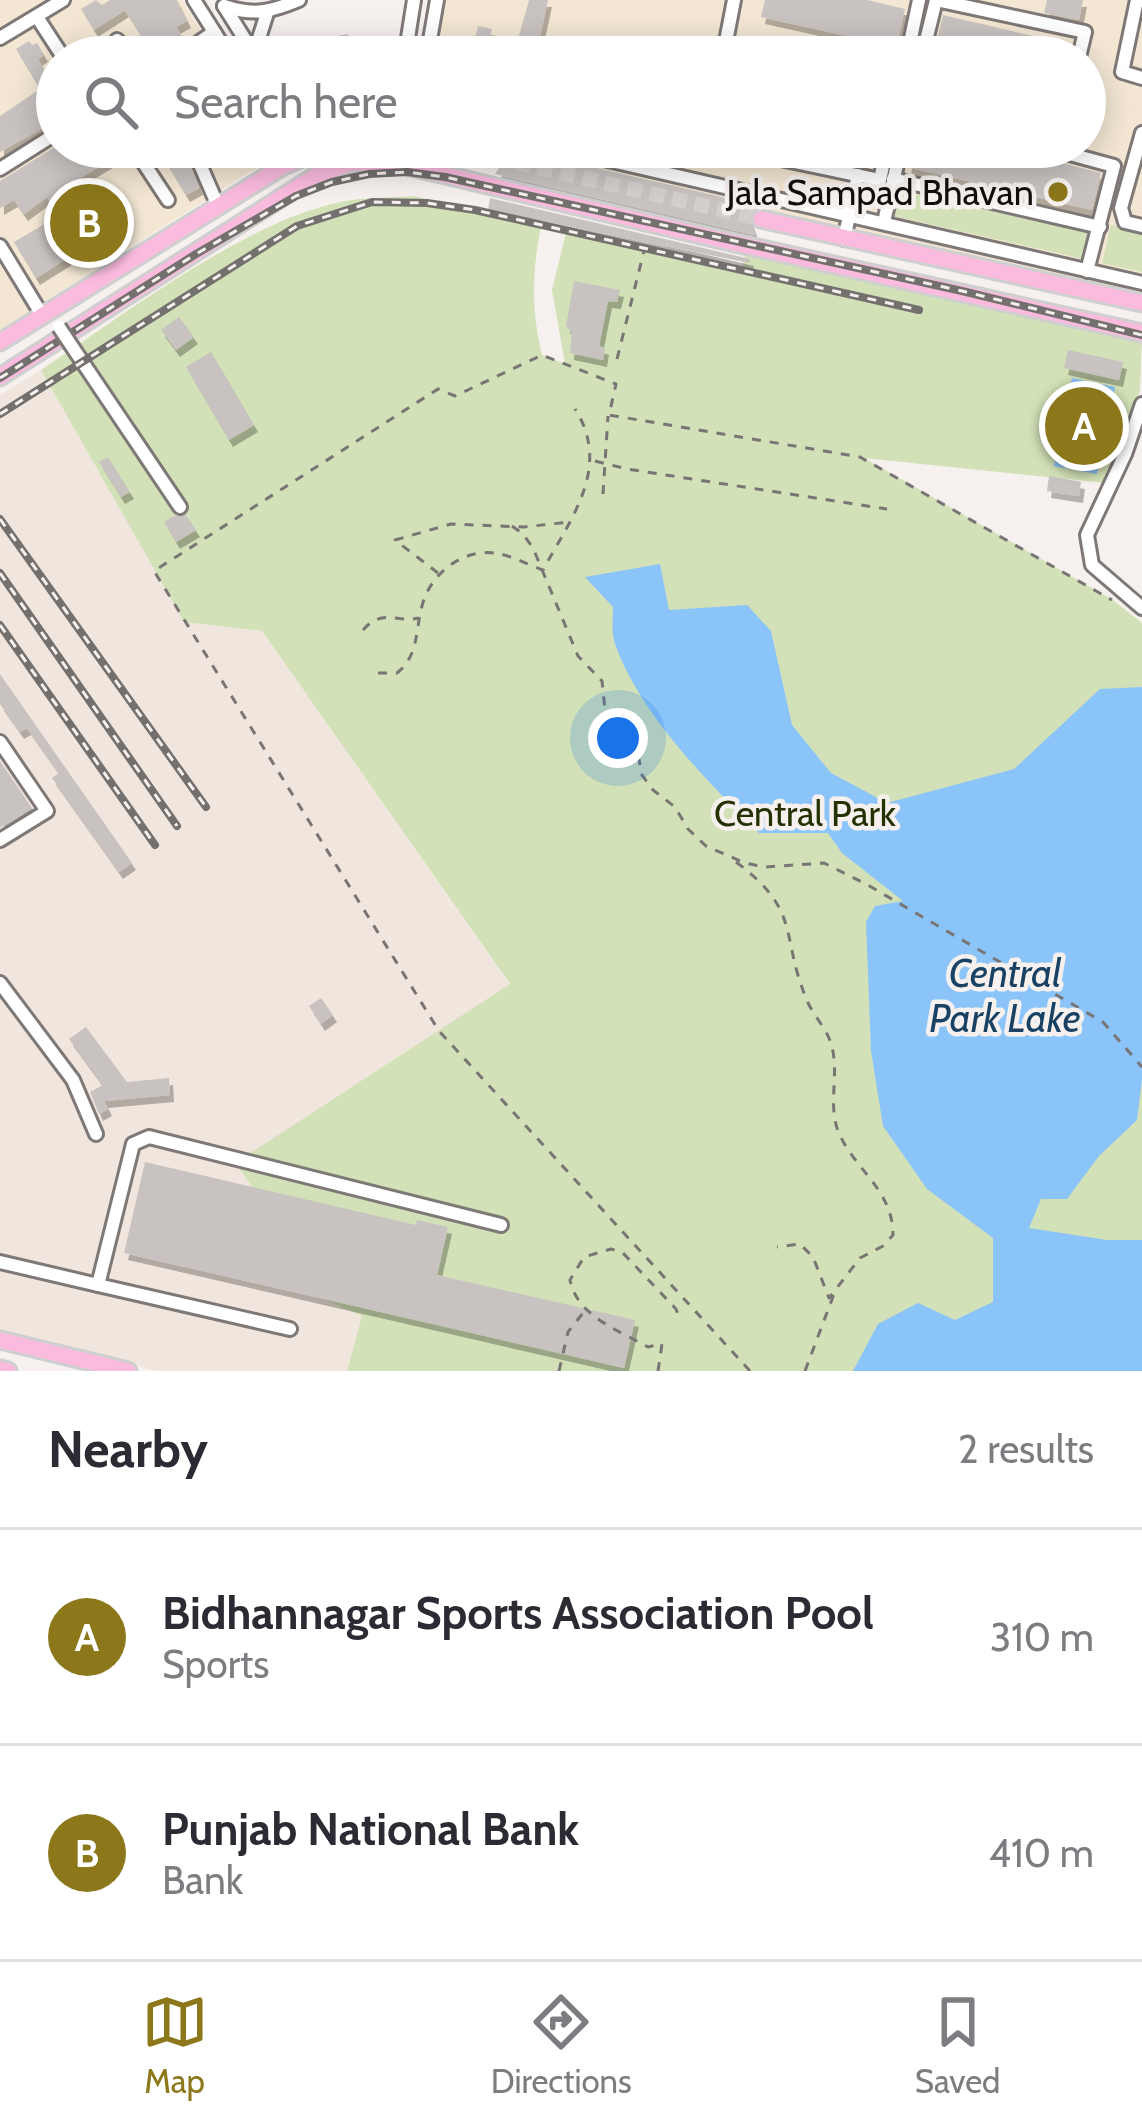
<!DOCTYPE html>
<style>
body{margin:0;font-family:Cabin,sans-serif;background:#f2f2f3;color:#2b2b33}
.you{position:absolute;left:618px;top:738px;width:42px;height:42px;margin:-30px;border:9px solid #fff;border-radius:50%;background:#1a73e8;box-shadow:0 0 0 18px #1a73e833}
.badge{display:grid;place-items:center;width:78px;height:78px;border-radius:50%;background:#8c771b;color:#fff;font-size:39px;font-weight:700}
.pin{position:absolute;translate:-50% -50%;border:6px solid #fff;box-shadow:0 3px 12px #0006}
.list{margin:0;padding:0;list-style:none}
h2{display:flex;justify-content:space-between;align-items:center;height:156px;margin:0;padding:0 48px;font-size:51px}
h2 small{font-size:39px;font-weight:400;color:#7c7c81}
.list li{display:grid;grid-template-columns:78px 1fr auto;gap:36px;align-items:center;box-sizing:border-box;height:216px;padding:0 48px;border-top:3px solid #e1e1e2}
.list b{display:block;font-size:45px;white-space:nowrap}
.list p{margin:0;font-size:39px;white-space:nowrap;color:#7c7c81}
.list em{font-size:39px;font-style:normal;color:#7c7c81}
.icon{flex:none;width:66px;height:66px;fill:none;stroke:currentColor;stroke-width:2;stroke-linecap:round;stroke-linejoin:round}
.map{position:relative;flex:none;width:1142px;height:1371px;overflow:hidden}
.search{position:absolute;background:#fff;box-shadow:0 6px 30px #0003;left:36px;right:36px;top:36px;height:132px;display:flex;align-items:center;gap:30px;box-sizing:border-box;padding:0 42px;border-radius:66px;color:#7c7c81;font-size:45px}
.sheet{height:588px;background:#fff}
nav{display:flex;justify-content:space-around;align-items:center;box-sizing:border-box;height:168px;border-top:3px solid #e1e1e2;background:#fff;font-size:33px;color:#7c7c81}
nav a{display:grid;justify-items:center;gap:6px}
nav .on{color:#8c771b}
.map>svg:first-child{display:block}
.commercial{fill:#f3e7d3}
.built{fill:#f1e6dd}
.green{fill:#d2e1b7}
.water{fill:#8bc4f9}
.building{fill:#c8c3c0;filter:url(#shadow)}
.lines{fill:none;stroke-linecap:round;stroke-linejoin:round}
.major-tunnel{stroke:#d4cfcc;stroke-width:15;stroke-dasharray:15 8;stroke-linecap:butt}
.minor-casing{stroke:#7e7976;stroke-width:18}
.major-casing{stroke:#cfcfcf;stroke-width:21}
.path{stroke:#797574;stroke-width:3;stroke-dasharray:9 9;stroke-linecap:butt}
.minor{stroke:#fff;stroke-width:12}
.major{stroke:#fbbbdf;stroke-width:15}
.rail-casing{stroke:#73706e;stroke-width:8}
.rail{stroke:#f6f1ee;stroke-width:3;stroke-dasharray:9;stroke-linecap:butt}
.minor-bridge-casing{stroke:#7e7976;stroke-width:18;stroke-linecap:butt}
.minor-bridge{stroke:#fff;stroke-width:12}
.poi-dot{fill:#8c771b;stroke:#f6f1ee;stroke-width:4.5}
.labels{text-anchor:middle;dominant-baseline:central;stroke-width:9;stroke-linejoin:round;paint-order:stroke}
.poi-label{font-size:36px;fill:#110f0e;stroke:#f6f1ee;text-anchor:end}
.park-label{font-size:36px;fill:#253100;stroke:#f6f1ee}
.water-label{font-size:39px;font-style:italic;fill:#184164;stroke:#f6f1ee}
</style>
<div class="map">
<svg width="1142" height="1371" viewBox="0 0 1142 1371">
<defs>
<filter id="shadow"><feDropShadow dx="4" dy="7" stdDeviation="0" flood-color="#0004"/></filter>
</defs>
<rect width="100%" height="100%" fill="#f6f1ee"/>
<!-- commercial -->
<g class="commercial">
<path d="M0,0h182l35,57h-160v90h217l4,7 -278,176z"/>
<path d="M442,0h700v297l-363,-80 -166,-43 -124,-27h596v-90h-653z"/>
</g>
<!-- built -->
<path class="built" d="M41,370l143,252 78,9 248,354 -275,178 128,152 -16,56h-190l-157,-40v-936z"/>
<!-- green -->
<g class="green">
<path d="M900,191l190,42 -6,26 -190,-43z"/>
<path d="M414,196l127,30c-9,46 -10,83 1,129l23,9 -13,-74 15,-61 175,39 3,-13 397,82 -2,53 -35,93 -241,-25 249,142 29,23v748h-795l15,-55 -79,-35 7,-44 -55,-74 275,-179 -248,-353 -78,-9 -143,-252c84,-56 202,-147 299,-168 24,-5 50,-4 74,-6z"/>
<path d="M1111,225l31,8v39l-40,-9z"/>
</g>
<!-- water -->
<g class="water">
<path d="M1072,378l43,9 -18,87 -43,-8z"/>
<path d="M660,564l9,46 78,-5 24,26 21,94 39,48 56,30 127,-34 86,-80 42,-2v392l-5,41 -38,36 -32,43h-26l-12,29 78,12h35v131h-289l25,-47 40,-21 37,17 38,-18v-64l-66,-49 -44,-63 -12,-75 -5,-129 9,-16 28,-5 -61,-48 -14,-20h-69c-52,-52 -119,-119 -144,-189 -4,-11 -2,-25 -2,-37l-28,-30z"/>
</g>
<!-- building -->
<g class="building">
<path d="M96,0l6,5 8,-5h67l10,21 -11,6 8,13 -18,17h-12l-29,-47 -31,20 -13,-21z"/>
<path d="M529,0h19l-9,41 53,12 -1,4h-78z"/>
<path d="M765,0h102l38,9 -11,48h-42l4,-19 -95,-21z"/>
<path d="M1047,0h36l-4,20 -35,-7z"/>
<path d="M943,15l128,30 -3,12h-135z"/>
<path d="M478,26l14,3 -7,28h-14z"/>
<path d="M348,34l4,23h-40l-3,-16z"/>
<path d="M29,41l3,4 5,-2 7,12 -6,4 14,24 5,-3v40l-57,32v-36l40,-27 -24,-40z"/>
<path d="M55,147h45l9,14 -29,17 38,56 -30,20 -4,-6 -48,30 -22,-36 44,-26 -11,-19 -23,17 -10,-14 -14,8v-27z"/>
<path d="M179,147h23l-13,14 10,27 -13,7 -22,-36z"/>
<path d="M501,147l40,3 8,7 212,49 -12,12 6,17 -260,-61 10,-15z"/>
<path d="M824,147h52l-3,15 -49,-11z"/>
<path d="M911,147h87l103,26 -9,37 -185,-43z"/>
<path d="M490,198l260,61 -1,4 -261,-53z"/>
<path d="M574,281l46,9 -3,12 -9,-1 -9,45 6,2 -2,12 -33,-7 2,-21 -6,-6z"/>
<path d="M179,317l15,20 -18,13 -15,-20z"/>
<path d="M1068,350l55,12 -4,18 -55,-12z"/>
<path d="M211,352l43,73 -25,15 -43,-73z"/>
<path d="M108,457l22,35 -9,5 -22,-35z"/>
<path d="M1049,476l32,6 -2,14 -32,-5z"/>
<path d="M186,515l10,15 -20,12 -12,-20 10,-6z"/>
<path d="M0,674l132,189 -13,9 -67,-94 7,-5 -32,-45 -7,4 -20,-28z"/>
<path d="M0,761l32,47 -32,20z"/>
<path d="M321,998l12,17 -12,9 -12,-18z"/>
<path d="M86,1027l41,55 42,-4 1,17 -66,6 4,8 -9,5 -9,-22 13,-7 -34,-46z"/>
<path d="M145,1162l271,63 1,-5 31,7 -11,48 198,45 -11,48 -500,-115z"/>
</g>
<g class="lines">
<!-- major-tunnel -->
<path class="major-tunnel" d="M493,157l268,62"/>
<defs>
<g id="minor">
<path d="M194,0l36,57"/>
<path d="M1137,0l-15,72 20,6"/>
<path d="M224,6c30,10 46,6 75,-6"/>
<path d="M224,6l32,51"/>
<path d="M37,17l26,40"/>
<path d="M0,38l63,-38"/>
<path d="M117,40l12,17"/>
<path d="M254,54l13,-41"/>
<path d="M178,57l36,-25"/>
<path d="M405,57l9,-57"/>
<path d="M427,57l10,-57"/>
<path d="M723,57l11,-57"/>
<path d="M907,57l12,-57"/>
<path d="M922,57l14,-57 149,32 -6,25"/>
<path d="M1142,133l-21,75 4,14 17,4"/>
<path d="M162,147l-19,15 25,38"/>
<path d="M551,147l591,136"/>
<path d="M724,147l156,33 7,-33"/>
<path d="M1056,147l-1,3 59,16 -27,105"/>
<path d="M408,166l4,-19"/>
<path d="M0,169l57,-36"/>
<path d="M893,179l207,48"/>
<path d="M218,206l-19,-44 20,-15"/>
<path d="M884,222l17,-75"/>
<path d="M844,239l14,-64"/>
<path d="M0,246l42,69"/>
<path d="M71,345l109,162"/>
<path d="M1142,404l-17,50 -38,81 5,30 50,43"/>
<path d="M0,742l47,69 -47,29"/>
<path d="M0,983l73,97 23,54"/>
<path d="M0,1262l98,23 35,-141 16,-7 352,88"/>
<path d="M98,1285l192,44"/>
</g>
<g id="major">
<path d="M450,147l43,10"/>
<path d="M761,219l381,84"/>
<path d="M0,342l283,-176 45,-19"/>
<path d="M0,377l315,-201 37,-13 38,-1 349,82 403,89"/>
<path d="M0,1340l128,31"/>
<path d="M0,1369l8,2"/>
</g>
</defs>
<!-- minor casing -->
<use href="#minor" class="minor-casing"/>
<!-- major casing -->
<use href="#major" class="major-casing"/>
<!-- path -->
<g class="path">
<path d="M617,359l30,-120"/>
<path d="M595,461l32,8 260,40"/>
<path d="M603,494l5,-78"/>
<path d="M512,526l11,8 10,14 45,108 24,25 3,29 31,34 6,31 11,15 22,17 13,22 18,17 39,17 20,4 59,-4 42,21 237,138 39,45"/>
<path d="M438,573l-43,-33 56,-16 73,3 45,-5"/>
<path d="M363,630c19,-22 34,-7 56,-12"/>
<path d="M378,673h19c22,-18 18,-41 25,-67 8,-33 43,-60 78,-52 14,3 29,11 43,16 28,-52 69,-103 32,-161"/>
<path d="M736,862c66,49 44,73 70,136 6,17 22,31 26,49 7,28 -4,57 6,84 16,39 55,58 55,104l-10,11 -23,12 -31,40 -16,-41 -13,-13 -23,3"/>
<path d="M559,1371l9,-39 15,-19"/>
<path d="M658,1371l4,-27 -14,3c-30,-17 -71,-31 -78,-67l14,-23 27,-8 12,4 53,56 3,8"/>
<path d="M750,1371l-311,-340 -285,-460 284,-182 17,7 87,-41 74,29 -7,31 251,42 252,143"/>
<path d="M805,1371l29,-77"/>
</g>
<!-- minor -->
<use href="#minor" class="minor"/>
<!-- major -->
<use href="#major" class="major"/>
<defs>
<g id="rail">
<path d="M0,378l196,-124 100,-58 36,-14 37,-8 38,-2 38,5 517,114 180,44"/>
<path d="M0,414l297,-188 75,-24 55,1 48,7 444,100"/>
<path d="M0,519l206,288"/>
<path d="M0,573l177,253"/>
<path d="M0,625l155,220"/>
</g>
</defs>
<!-- rail casing -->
<use href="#rail" class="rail-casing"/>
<!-- rail -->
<use href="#rail" class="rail"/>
<defs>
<path id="minor-bridge" d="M59,327l12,18"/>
</defs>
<!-- minor-bridge casing -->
<use href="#minor-bridge" class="minor-bridge-casing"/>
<!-- minor-bridge -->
<use href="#minor-bridge" class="minor-bridge"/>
</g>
<!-- markers -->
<circle class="poi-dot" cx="1058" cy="192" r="12"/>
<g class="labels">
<!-- poi labels -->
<g class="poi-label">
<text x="1034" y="192">Jala Sampad Bhavan</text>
</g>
<!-- park labels -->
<g class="park-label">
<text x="805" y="813">Central Park</text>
</g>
<!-- water labels -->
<g class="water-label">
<text x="1005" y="973">Central<tspan x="1005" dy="45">Park Lake</tspan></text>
</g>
</g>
</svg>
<div class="you"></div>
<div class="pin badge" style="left:1084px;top:426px">A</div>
<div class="pin badge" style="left:89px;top:223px">B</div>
<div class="search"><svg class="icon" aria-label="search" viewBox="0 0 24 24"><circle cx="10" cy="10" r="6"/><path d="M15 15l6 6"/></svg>Search here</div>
</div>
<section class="sheet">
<h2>Nearby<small>2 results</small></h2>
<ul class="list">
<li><span class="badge">A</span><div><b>Bidhannagar Sports Association Pool</b><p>Sports</p></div><em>310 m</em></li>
<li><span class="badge">B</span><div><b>Punjab National Bank</b><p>Bank</p></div><em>410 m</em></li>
</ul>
</section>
<nav>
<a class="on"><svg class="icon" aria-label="map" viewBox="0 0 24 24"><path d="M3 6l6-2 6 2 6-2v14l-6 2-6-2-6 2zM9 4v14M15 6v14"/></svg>Map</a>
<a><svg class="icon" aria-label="directions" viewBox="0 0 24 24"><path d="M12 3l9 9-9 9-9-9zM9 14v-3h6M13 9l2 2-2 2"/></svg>Directions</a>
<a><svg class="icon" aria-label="saved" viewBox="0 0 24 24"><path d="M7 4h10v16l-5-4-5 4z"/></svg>Saved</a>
</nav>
